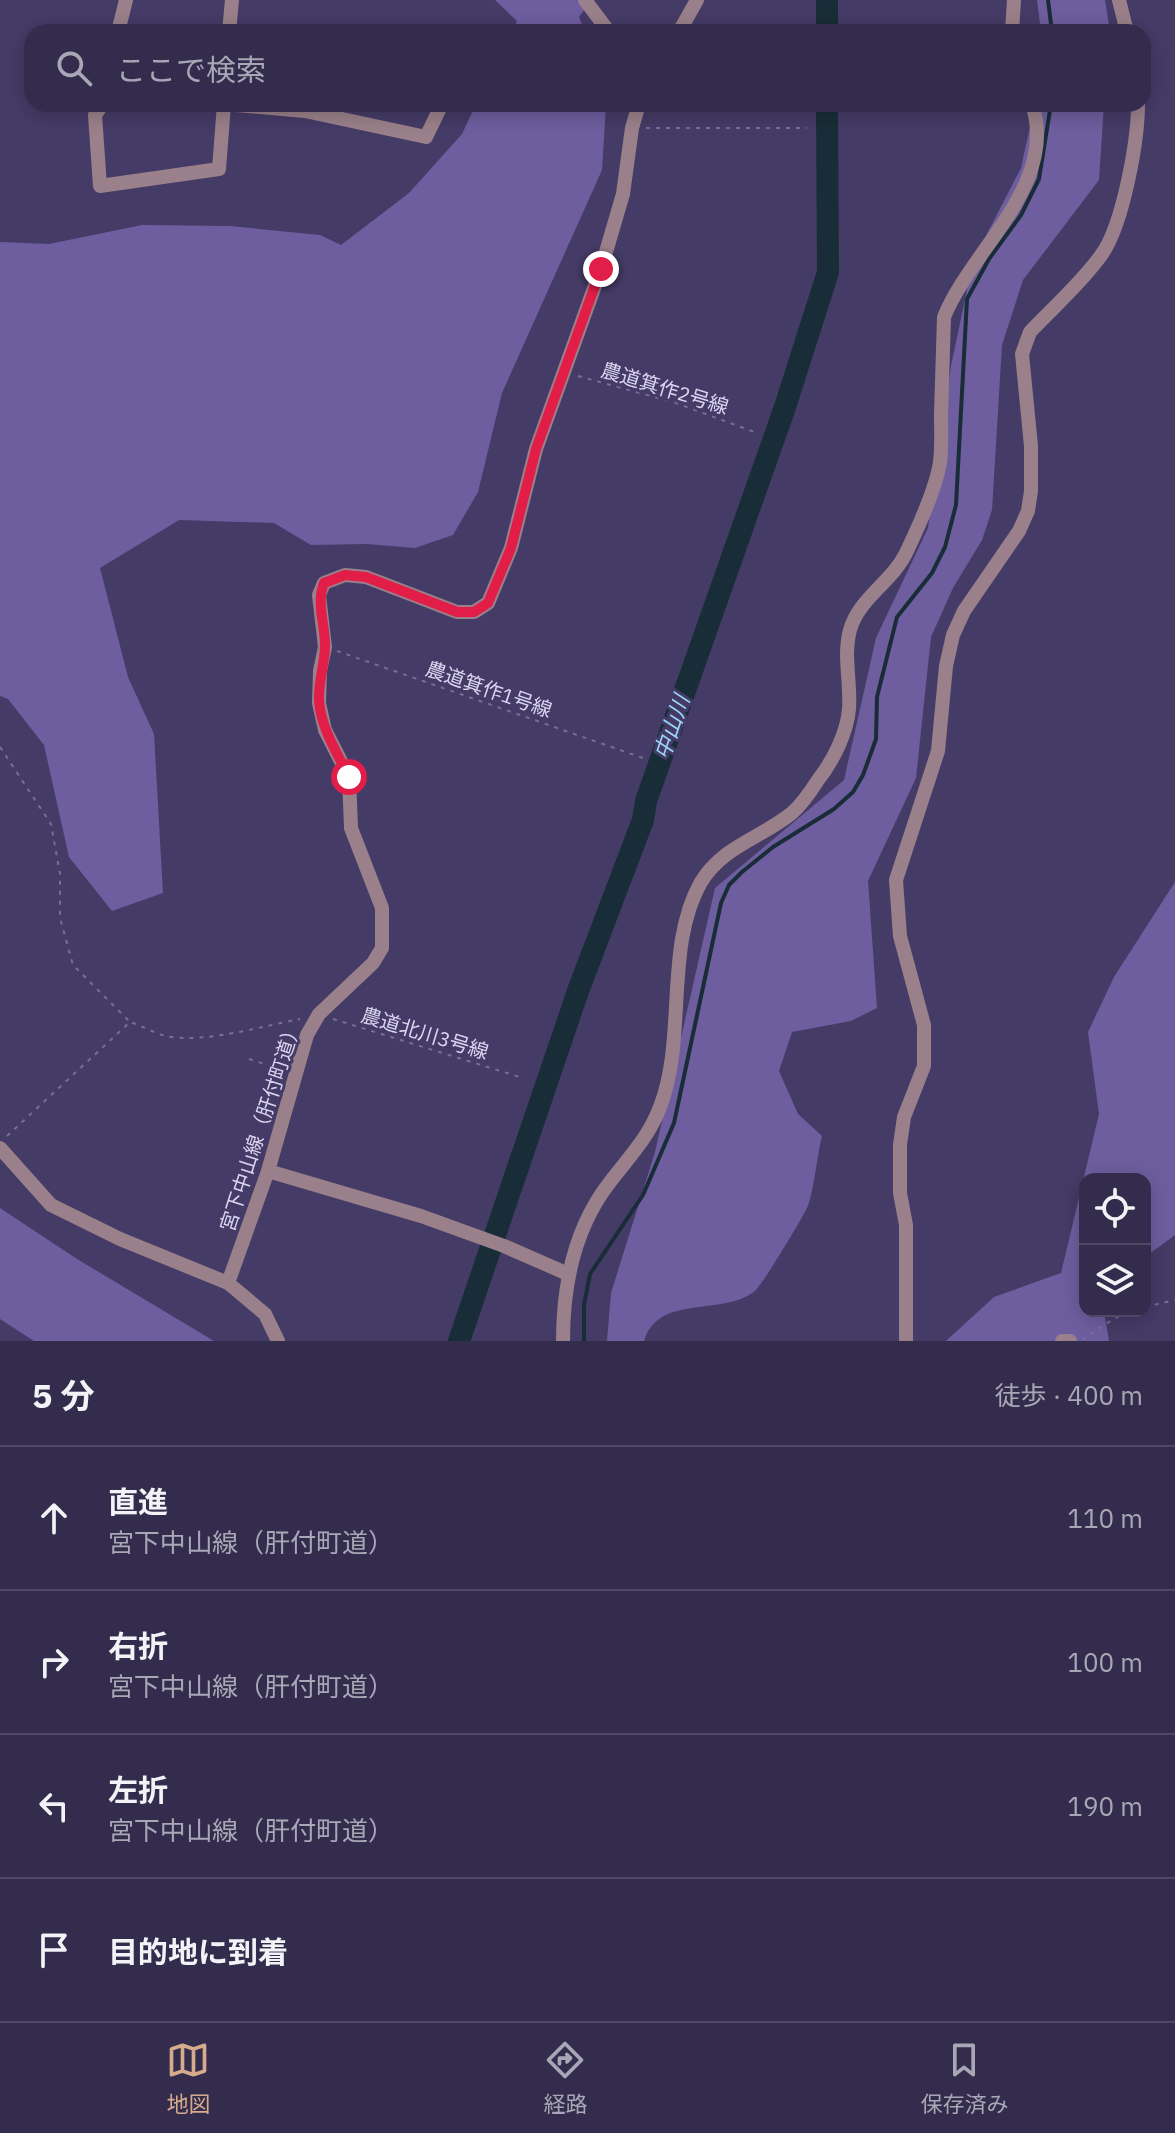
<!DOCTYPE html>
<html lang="ja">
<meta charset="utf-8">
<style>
body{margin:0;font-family:"IBM Plex Sans","Noto Sans JP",sans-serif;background:#3c3454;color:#f1f3f6}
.controls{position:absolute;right:24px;bottom:24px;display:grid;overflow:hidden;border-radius:16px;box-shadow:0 4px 20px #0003}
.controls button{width:72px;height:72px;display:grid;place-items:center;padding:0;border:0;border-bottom:2px solid #4e4865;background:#342c4d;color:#f1f3f6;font:40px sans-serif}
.stop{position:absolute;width:24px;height:24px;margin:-18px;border:6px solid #e11d48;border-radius:50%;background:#fff}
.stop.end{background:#e11d48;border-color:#fff;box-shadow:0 2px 8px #0008}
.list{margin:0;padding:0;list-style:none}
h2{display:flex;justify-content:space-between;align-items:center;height:104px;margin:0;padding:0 32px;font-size:34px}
h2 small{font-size:26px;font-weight:400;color:#a9a7b6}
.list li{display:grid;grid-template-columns:52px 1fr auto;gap:24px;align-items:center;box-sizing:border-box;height:144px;padding:0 32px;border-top:2px solid #4e4865}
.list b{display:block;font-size:30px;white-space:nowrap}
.list p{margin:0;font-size:26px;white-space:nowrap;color:#a9a7b6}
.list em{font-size:26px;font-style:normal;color:#a9a7b6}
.icon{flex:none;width:44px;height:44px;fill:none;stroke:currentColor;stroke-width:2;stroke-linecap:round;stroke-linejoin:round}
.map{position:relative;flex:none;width:1175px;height:1341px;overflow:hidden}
.search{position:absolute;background:#342c4d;box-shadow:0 4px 20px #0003;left:24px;right:24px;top:24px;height:88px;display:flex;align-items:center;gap:20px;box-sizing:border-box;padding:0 28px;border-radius:24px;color:#a9a7b6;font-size:30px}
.sheet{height:680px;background:#342c4d}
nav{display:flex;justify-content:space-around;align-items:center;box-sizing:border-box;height:112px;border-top:2px solid #4e4865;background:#342c4d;font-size:22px;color:#a9a7b6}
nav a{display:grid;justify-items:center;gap:4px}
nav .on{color:#d6ab8b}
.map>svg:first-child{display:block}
.green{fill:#6e5e9f}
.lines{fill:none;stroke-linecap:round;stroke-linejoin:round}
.stream{stroke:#192d38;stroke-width:4}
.river{stroke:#192d38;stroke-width:22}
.path{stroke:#776f96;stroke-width:2;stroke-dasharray:4 6;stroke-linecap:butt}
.street{stroke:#9a808a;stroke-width:14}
.route{stroke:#e11d48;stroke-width:10}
.labels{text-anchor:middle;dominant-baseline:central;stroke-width:6;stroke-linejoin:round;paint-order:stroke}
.street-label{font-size:20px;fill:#dad5f1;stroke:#453b67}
.water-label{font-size:22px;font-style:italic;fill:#9ad6f8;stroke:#453b67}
</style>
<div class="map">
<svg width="1175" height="1341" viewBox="0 0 1175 1341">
<rect width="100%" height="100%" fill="#453b67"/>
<!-- green -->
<g class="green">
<path d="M495,0h97l-13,17 6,15h-73l5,-11z"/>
<path d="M1037,0h68l5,32h-69z"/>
<path d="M476,104h130l-4,66 -100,223 -24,99 -25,43 -38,13 -48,-4 -56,1 -37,-22 -95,-3 -79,48 28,109 26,57 9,159 -51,18 -43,-54 -25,-112 -36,-46 -8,-3v-454l49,2 93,-19 88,1 90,9 21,10 68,-52 53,-59z"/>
<path d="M1035,104h69l-5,76 -76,100 -21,65 -10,165 -10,30 -29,48 -22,49 -15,141 -48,103 9,127 -26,13 -59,11 -13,39 19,43 24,22c-5,19 -8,57 -15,72 -5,11 -45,77 -52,83 -32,26 -96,2 -111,50h-37l4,-48 44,-141 60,-264 129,-108 32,-142 52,-110 23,-162 22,-105 48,-93z"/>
<path d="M1175,882v353l-30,22v-78h-60v132h19l5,30h-163l48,-44 67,-24 38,-159 -11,-82 26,-55z"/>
<path d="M0,1208l77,51 137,82h-180l-34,-22z"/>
</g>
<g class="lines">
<!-- stream -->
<g class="stream">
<path d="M1048,0l4,32"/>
<path d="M584,1341v-36l6,-31 53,-79 31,-72 47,-220 8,-18 13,-13 31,-25 61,-38 19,-17 10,-17 13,-36 1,-42 20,-80 35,-44 13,-26 11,-42 11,-206 22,-40 32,-44 18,-36 12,-75"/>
</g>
<!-- river -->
<g class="river">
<path d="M827,0v32"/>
<path d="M459,1341l119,-350 65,-171 3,-19 139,-394 43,-135 -1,-168"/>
</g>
<!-- path -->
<g class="path">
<path d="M646,128h161"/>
<path d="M578,376l98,27 81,30"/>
<path d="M337,651l306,107"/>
<path d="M0,747l51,77 9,50v44l13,47 56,56"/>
<path d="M333,1019l190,59"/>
<path d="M249,1059l34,11"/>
<path d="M7,1136l123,-114c12,4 24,11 36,14 37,8 97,-10 134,-17"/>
<path d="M1145,1307l30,-7"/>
<path d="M1082,1340l33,-22 17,-7"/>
</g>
<!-- street -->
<g class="street">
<path d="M585,0l24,32"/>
<path d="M1119,0l8,32"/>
<path d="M118,32l8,-32"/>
<path d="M229,32l3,-32"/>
<path d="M679,32l18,-32"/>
<path d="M1012,32l2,-32"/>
<path d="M103,104l-8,11 5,71 119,-17 5,-65"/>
<path d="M224,104l81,7 121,26 16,-33"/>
<path d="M0,1148l51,57 69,34 108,44"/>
<path d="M268,1171l153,45 83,30 64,28"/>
<path d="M278,1341l-13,-27 -37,-31 40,-112 39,-136 12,-21 54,-51 9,-15v-40l-31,-80 -2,-51 -24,-47 -6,-27 1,-32 5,-24 -6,-52 5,-12 21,-8 21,2 91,35h17l14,-9 23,-55 25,-99 65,-180 22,-75 9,-66 7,-24"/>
<path d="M563,1341c0,-57 11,-113 47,-159 19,-25 39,-45 50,-75 27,-69 4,-160 41,-225 22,-36 60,-44 91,-69 9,-8 19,-22 26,-33 15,-19 29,-47 31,-71 2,-27 -6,-53 1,-79 9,-32 42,-48 56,-77 12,-25 30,-64 34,-91 2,-16 1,-33 1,-48 1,-33 2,-65 3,-97 27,-67 115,-133 88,-213"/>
<path d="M906,1341v-116l-6,-32v-48l4,-28 20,-51v-41l-24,-89 -4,-56 42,-129 8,-85 7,-31 11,-24 55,-80 9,-20 3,-20v-45l-9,-92 8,-22c22,-23 54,-52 72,-78 21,-30 36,-113 36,-150"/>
<path d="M1062,1341h8"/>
</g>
</g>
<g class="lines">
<!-- route -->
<path class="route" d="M349,777c-12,-24 -28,-49 -30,-76 -1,-19 6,-37 6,-56 0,-21 -9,-42 -1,-62l21,-8 21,2 91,35h17l14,-9 23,-55 25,-99 65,-180"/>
</g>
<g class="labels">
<!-- street labels -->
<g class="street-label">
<text transform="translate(665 388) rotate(17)">農道箕作2号線</text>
<text transform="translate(489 689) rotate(19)">農道箕作1号線</text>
<text transform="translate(425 1033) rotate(17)">農道北川3号線</text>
<text transform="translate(260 1126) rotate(-72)">宮下中山線（肝付町道）</text>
</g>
<!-- water labels -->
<g class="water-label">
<text transform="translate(671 727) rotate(-71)">中山川</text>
</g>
</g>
</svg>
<div class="controls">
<button><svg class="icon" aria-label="locate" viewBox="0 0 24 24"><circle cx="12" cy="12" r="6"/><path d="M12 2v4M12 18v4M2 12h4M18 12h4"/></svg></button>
<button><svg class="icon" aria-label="layers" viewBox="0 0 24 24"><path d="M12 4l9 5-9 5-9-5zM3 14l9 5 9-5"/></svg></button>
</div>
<div class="stop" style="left:349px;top:777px"></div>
<div class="stop end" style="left:601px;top:269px"></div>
<div class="search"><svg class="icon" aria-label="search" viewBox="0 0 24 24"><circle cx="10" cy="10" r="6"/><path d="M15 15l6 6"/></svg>ここで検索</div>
</div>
<section class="sheet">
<h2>5 分<small>徒歩 · 400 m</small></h2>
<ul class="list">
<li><svg class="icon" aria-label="ahead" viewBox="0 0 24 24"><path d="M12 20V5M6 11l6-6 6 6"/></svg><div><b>直進</b><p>宮下中山線（肝付町道）</p></div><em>110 m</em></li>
<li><svg class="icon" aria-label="right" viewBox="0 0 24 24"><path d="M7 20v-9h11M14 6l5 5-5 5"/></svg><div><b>右折</b><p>宮下中山線（肝付町道）</p></div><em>100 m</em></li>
<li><svg class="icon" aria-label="left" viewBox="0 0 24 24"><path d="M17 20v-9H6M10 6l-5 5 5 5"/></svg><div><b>左折</b><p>宮下中山線（肝付町道）</p></div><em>190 m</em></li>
<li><svg class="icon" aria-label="arrive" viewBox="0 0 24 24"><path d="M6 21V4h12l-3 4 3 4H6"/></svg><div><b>目的地に到着</b></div></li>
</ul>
</section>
<nav>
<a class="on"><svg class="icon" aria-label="map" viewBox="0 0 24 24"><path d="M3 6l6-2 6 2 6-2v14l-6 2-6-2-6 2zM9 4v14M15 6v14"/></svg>地図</a>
<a><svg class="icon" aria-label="directions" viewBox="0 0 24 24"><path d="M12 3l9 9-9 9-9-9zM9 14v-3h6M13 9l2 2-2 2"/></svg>経路</a>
<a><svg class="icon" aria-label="saved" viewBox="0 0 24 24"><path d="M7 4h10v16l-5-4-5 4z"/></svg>保存済み</a>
</nav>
